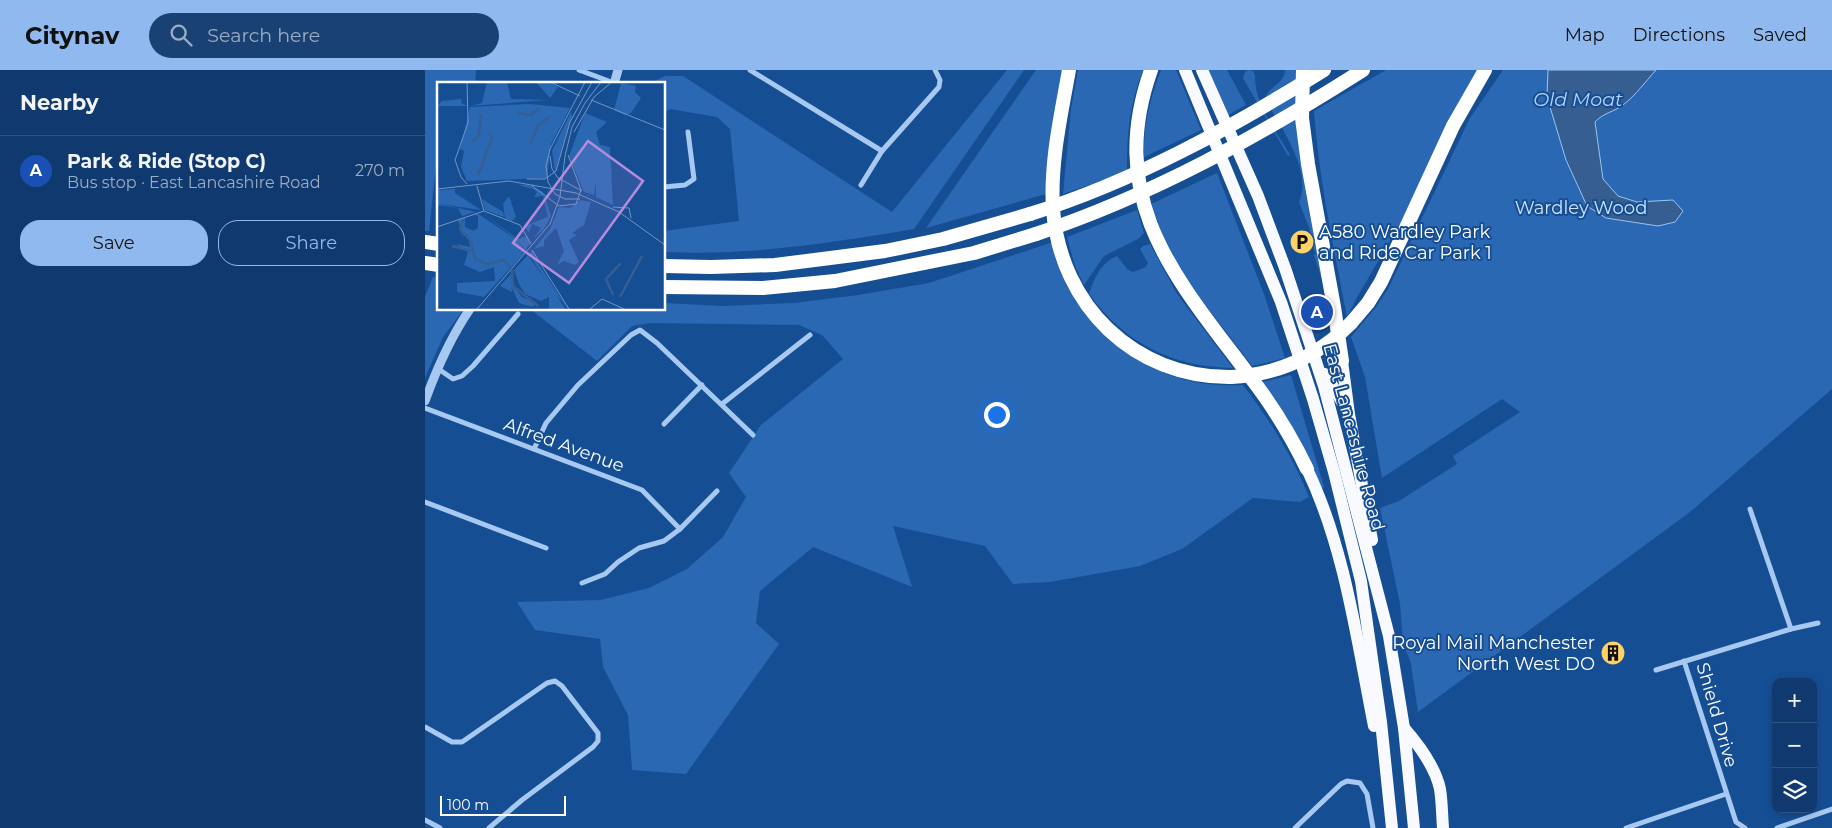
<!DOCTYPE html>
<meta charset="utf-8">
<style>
body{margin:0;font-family:Montserrat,sans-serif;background:#194174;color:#f1f3f6}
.controls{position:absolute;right:15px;bottom:15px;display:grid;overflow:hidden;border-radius:10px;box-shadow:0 2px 8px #0003}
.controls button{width:45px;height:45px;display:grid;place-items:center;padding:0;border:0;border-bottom:1px solid #305482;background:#103a6f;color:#f1f3f6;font:25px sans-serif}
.scale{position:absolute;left:15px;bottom:12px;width:126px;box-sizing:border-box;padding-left:5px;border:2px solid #fff;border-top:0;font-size:14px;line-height:18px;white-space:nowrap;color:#fff;-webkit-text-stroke:4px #164e94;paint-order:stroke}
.you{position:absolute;left:571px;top:344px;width:18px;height:18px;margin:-12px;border:4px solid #fff;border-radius:50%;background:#1a73e8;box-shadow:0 0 0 8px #1a73e833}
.badge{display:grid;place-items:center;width:32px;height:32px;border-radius:50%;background:#90b9f0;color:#fff;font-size:16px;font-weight:700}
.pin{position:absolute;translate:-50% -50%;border:2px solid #fff;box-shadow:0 1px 5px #0006}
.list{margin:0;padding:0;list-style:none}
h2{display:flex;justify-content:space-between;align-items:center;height:65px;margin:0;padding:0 20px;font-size:21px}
h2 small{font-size:16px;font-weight:400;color:#9cadc3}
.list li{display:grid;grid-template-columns:32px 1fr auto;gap:15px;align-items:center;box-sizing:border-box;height:70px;padding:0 20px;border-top:1px solid #305482}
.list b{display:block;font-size:19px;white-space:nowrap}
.list p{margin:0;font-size:16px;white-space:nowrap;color:#9cadc3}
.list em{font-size:16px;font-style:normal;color:#9cadc3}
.actions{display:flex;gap:10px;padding:15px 20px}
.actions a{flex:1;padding:11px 0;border:1px solid #90b9f0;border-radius:20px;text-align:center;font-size:18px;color:#90b9f0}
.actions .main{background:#90b9f0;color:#111}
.icon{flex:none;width:28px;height:28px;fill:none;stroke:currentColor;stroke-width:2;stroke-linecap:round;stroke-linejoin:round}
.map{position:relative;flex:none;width:1407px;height:758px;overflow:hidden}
header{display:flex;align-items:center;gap:30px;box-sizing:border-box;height:70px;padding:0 25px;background:#90b9f0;color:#111}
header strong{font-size:24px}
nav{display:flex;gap:28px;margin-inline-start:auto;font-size:18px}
.search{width:350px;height:45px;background:#194174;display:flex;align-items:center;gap:12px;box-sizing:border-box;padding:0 18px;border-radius:28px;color:#9cadc3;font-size:19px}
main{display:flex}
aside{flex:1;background:#103a6f}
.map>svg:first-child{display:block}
.green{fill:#2a68b3}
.water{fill:#365e91;stroke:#99c4f4}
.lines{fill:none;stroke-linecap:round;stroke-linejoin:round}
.minor{stroke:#a7c9f1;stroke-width:5}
.tertiary{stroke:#a7c9f1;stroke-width:9}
.trunk{stroke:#f8faff;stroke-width:12}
.motorway{stroke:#fff;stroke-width:14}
.motorway-bridge{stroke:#fff;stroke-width:14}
.labels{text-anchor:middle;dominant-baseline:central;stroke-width:4;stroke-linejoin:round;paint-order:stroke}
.park-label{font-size:18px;fill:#cee3fc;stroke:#164e94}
.poi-label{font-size:18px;fill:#fff;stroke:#164e94;text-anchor:start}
.street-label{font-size:18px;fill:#fff;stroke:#164e94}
.water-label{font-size:19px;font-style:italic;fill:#b3d3f8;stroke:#164e94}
.inset-river{fill:none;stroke:#365e91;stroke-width:2.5}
.inset-road{fill:none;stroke:#7395bf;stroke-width:1}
.view{fill:#b68bdc;fill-opacity:0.15;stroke:#b68bdc;stroke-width:2.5}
.inset-edge{fill:none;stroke:#fff;stroke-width:2.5}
</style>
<header>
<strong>Citynav</strong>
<div class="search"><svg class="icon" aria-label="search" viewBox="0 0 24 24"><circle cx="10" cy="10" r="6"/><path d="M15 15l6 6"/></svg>Search here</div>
<nav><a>Map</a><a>Directions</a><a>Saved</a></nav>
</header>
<main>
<aside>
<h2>Nearby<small></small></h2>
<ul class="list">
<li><span class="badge" style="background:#1a4fb4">A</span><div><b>Park &amp; Ride (Stop C)</b><p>Bus stop · East Lancashire Road</p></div><em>270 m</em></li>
</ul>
<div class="actions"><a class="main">Save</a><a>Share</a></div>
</aside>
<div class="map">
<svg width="1407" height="758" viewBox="0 0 1407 758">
<rect width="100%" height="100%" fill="#164e94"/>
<!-- green -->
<g class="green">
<path d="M0,0h51l-1,14h-36v56l-10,91h-4z"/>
<path d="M582,0h17l-110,159c-83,14 -166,27 -250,23v-21l75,-10 -9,-92 -13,-12 -47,-8 -6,4v-29h-16l17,-8h18l209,136z"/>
<path d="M611,0h26l-8,43 -8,81 -120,34z"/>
<path d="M653,0h65c-14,37 -16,63 -16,102l-64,22 8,-85z"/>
<path d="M736,0h15l25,60 -57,27c-1,-30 6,-59 17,-87z"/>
<path d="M782,0h20l19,35 -20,11z"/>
<path d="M823,0l5,1 2,4c-1,29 21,55 35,80l-2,1 -45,-78 2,-6z"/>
<path d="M860,0h11l4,63 24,154 -10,-32 2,-1 -9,-22 3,-2 -11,-28c14,-32 -19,-75 -34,-103 3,-13 19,-14 20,-29z"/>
<path d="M961,0h91l-24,42 -49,105 -48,82 -9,18c-13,-68 -28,-137 -33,-206z"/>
<path d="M1078,0h329v319l-142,123 -272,200 -7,-48 -8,-22 -3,-38 -20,-96 19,-7 58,-37 -4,-8 67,-44 -18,-13 -120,79 -17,-101 -14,-40 25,-30 12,-18 82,-171z"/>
<path d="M792,103l47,121 21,64 -33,8 -67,-88 -22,-42 -12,-32z"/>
<path d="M712,140l7,23 -6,6 -34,17 -20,29 -9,-19 -8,-29z"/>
<path d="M628,172c4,16 8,32 16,47 24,44 72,81 121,92 18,4 35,5 53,4 26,34 50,72 66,112l-9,5 -47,-4 -71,51 -42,17 -90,16 -37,2 -28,-38 -92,-20 19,61 -99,-40 -53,44 -4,32 23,21 -93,130 -54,-4 -4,-55 -25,-48 -3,-28 -65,-9 -18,-28 84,-2 48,-12 38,-19 36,-32 23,-40 -17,-24 32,-48 82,-66 -21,-24 -23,-10 -149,-2 -18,3 -35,35 -67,-52h134v-6l59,3 71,-3 64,-8 71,-12z"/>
<path d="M725,174l27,50 56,74c-61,-1 -108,-25 -144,-74 6,-16 11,-31 28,-38l11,14 5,2 13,-5 2,-4 -8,-14 3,-3z"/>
<path d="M8,207h6v32h25l-21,28 -18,41v-81z"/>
<path d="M866,305l33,112 -2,1 -16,-36 -43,-70z"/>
</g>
<!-- water -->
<path class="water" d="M1123,0h108c-11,12 -20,25 -33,35 -9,7 -20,8 -28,17l8,57 15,17 19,6 36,-2 10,11 -8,11 -17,4 -52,-8 -19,-12 -21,-46 -19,-63z"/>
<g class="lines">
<!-- minor -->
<g class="minor">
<path d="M154,0l35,13"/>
<path d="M325,0l132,81"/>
<path d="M436,115l21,-34 57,-64 1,-7 -5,-10"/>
<path d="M239,117l21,-2 9,-6 -6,-47"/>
<path d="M12,298l16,11 9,-3 11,-10 45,-52"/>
<path d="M297,334l88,-69"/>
<path d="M0,338l217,82 38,39"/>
<path d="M239,354l38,-39"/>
<path d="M109,379l12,-26 32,-38 53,-50 9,-5 17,13 96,92"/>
<path d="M0,432l121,46"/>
<path d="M1325,439l41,120"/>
<path d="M157,513l23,-9 13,-12 21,-14 25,-7 16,-12 37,-38"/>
<path d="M1259,591l52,161 9,6"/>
<path d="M1231,600l135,-41 27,-6"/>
<path d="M0,657l27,15h10l85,-59 8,-2 7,5 36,47v8l-5,6 -71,53 -33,28"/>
<path d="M0,750l15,8"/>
<path d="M870,758l46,-44 6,-3 13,2 7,11 6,34"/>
<path d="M1201,758l100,-34"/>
<path d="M1352,758l55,-19"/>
</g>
<!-- tertiary -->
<g class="tertiary">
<path d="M189,14l4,-14"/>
<path d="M0,331c12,-33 25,-63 45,-92"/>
</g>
<!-- trunk -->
<g class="trunk">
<path d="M760,0l96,232 32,97 21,73 27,109 20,141 11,106"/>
<path d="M777,0l56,126 27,72 39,118 65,250 15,92 10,100"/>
<path d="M917,291l7,53 23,126"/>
<path d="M900,304l21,34"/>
<path d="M882,399c38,79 50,172 67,257"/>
<path d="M979,658c15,17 31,38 36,61 2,12 2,26 3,39"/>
</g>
<!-- motorway -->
<g class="motorway">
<path d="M644,0c-8,45 -19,93 -16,139 7,96 81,169 178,168"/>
<path d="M726,0c-50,142 38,221 114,327 16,23 30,47 42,72"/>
<path d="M878,0l-1,48 6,46 26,143 8,54"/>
<path d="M0,172l14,2"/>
<path d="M0,193l14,2"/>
<path d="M239,196l47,1 64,-2 110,-14 58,-12 87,-25"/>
<path d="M239,217l99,1 72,-7 139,-28 62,-19"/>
<path d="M926,253l17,-20 13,-21 72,-156 32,-56"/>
</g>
<!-- motorway-bridge -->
<g class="motorway-bridge">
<path d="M605,144c105,-33 201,-86 294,-144"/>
<path d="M611,164c117,-39 223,-98 327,-164"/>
<path d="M806,307c46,-2 87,-21 120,-54"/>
</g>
</g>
<!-- icons -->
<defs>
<symbol id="parking-disc" viewBox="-11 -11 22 22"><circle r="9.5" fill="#ffd267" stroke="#164e94"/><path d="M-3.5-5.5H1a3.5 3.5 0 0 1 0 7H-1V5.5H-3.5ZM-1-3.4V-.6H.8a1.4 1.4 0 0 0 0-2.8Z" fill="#111"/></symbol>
<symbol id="building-disc" viewBox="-11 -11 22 22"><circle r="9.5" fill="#ffd267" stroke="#164e94"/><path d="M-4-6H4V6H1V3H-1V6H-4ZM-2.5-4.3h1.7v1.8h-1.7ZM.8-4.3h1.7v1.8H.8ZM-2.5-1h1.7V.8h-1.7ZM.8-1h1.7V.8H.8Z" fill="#111"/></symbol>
</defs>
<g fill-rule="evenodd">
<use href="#parking-disc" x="863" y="158" width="28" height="28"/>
<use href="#building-disc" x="1174" y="569" width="28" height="28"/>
</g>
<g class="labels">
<!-- park labels -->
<g class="park-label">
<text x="1156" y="138">Wardley Wood</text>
</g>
<!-- poi labels -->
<g class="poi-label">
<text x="894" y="162">A580 Wardley Park<tspan x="894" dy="21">and Ride Car Park 1</tspan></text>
<text x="1170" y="573" text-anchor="end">Royal Mail Manchester<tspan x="1170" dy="21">North West DO</tspan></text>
</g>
<!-- street labels -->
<g class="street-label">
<text transform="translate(929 367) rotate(75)">East Lancashire Road</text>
<text transform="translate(139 375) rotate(20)">Alfred Avenue</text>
<text transform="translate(1292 645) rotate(74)">Shield Drive</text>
</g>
<!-- water labels -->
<g class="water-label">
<text x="1153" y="29">Old Moat</text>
</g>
</g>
<!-- overview -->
<g transform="translate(12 12)">
<rect width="228" height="228" fill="#164e94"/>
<path d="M50,0h20l4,17 37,1 -78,6 12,-3zM99,0h12l10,5 -8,11zM184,1l15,3 -1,6 6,6 -10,15 -6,2 -11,-5zM24,17l1,5 7,2h-32l5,-5zM92,22l41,4 -19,36 -4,34 -80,3 -6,-14 3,-16 -4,-2 10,-42zM134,30l1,4 -17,56 -3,-21zM148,31l22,9 -11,10 4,13 10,2 3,58 -17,-8v-15l-2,13 -10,-3 -15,-36zM81,103h10l15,7 8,24 -7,13 -10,9 7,-10 -9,-4 -3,9 -3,-5 1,-3 21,-8 -5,-21 -9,1 3,-5 -4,-3zM18,107v4l26,17 -41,-6 36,8 -14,4 -4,-8 -21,-3v-15zM72,114l7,21 -4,4 -7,-3 -2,-14zM45,117l21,13 1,5 -19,-7zM143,118l11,2 -7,23 -12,8 5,2 -8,5 10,22 -4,3 -11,-4 -7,4 7,-14 -8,-23 -12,12v6l-10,3 16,-20 9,-22 11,1zM44,130l37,27 9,-3 3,8 -5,6 -7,-9 7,11 -41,45 -27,-5v-9l38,-2 -1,-14 -14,5 -16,-7 4,-13 -12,-8 14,3 -1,-7 -8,-7 -3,-14 7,-2v10l11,5 -3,-1 5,-3v-12l-4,-2 3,-1 40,27zM95,168l4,10 32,49 -12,-15 9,15h-16v-12l-8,4 -16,-7 -6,-10 -5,-14 14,-15 18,26 -17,-27zM76,190v14l9,11 15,6 -5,4 -13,-4 -8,-17 1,6 -12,-6z" fill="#2a68b3"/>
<path class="inset-river" d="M81,31l13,2 9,-7M35,60l7,-7 2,-21M93,63l8,-19 11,-9M41,93l14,-37 -2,-4M26,137l-3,10 11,12 4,18 12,5 17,-4 6,7M15,164l20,5M75,188l1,16 25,20M176,213l-7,-16 15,-16M183,215l22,-41"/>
<path class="inset-road" d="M113,0l30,14M154,18l74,30M137,50l20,-35 18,-15M113,74l2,13 6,9 24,13M90,97h18l11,-8 14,-49 22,-40M30,102l-6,-7 -6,-17 13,-37 -1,-41M94,103l28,21 17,-2 5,-14 -13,-35M40,104l7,25M0,107l72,-8 67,12 43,19 46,33M143,117h-15l-10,-5 -7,-12 -2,-16 4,-17 35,-67M176,125l16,1 2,10M0,145l47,-16 36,14 11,19M95,168l37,59M40,227l73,-85 10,-27 5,-41 7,-29 13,-24 16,-21M153,227l12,-10 22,10"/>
<path class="view" d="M151,59l55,40 -74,102 -56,-40z"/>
<rect width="228" height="228" class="inset-edge"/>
</g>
</svg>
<div class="controls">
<button>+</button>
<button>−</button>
<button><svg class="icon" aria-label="layers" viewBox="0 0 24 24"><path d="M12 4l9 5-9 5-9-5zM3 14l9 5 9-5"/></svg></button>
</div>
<div class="scale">100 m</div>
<div class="you"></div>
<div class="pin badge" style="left:892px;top:242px;background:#1a4fb4">A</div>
</div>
</main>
